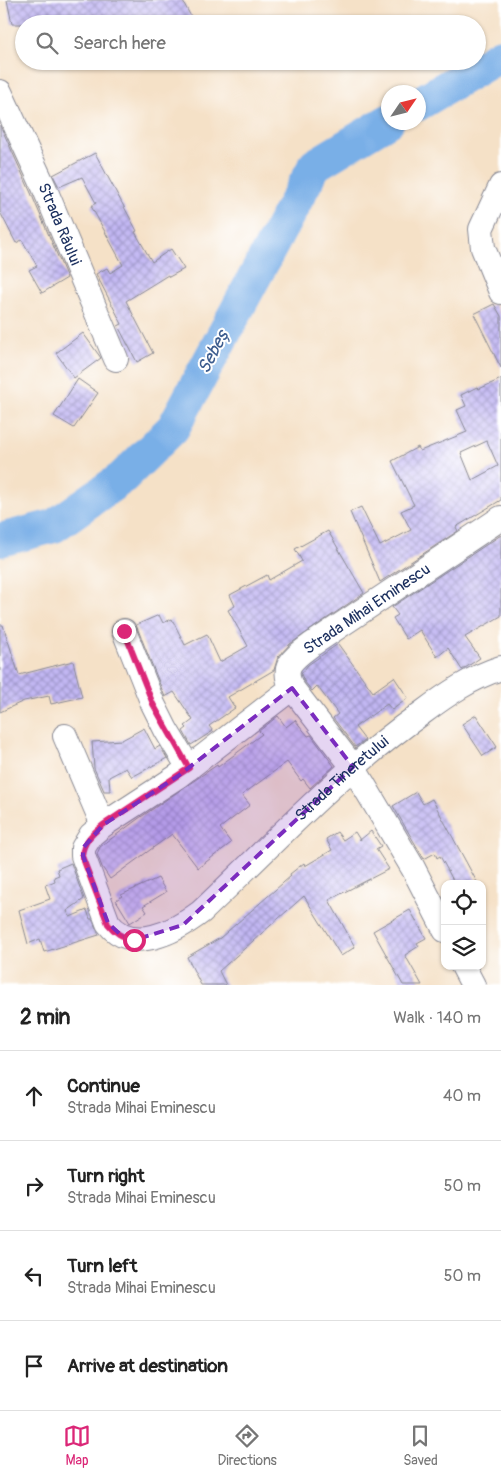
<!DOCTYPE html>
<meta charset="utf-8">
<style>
body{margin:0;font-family:Pangolin,sans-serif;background:#f6f6f6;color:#222}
.controls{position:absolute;right:15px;bottom:15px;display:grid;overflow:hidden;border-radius:10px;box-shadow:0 1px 4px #0004}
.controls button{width:45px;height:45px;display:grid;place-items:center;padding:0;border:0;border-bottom:1px solid #e0e0e0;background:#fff;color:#222;font:25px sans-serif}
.compass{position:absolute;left:381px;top:85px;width:45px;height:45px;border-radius:50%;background:#fff;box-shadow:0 1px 4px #0004;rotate:55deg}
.stop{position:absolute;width:15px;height:15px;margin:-11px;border:4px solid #db2777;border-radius:50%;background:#fff}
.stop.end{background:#db2777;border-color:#fff;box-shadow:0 1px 5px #0008}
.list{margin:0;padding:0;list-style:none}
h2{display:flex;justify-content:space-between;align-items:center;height:65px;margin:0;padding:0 20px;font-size:21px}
h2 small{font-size:16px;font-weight:400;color:#767676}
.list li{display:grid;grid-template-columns:32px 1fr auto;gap:15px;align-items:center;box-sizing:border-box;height:90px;padding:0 20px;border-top:1px solid #e0e0e0}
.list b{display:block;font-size:19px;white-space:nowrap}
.list p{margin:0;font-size:16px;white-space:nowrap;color:#767676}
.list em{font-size:16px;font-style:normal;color:#767676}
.icon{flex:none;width:28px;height:28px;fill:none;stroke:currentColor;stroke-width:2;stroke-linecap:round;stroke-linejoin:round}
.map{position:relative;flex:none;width:501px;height:985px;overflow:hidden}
.search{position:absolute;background:#fff;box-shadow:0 1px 4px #0004;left:15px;right:15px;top:15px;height:55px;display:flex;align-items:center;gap:12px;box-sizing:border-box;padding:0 18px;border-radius:28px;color:#767676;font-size:19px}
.sheet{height:425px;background:#fff}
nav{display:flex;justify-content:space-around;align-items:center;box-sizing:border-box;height:70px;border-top:1px solid #e0e0e0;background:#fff;font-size:14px;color:#767676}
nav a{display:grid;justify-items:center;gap:2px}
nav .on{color:#db2777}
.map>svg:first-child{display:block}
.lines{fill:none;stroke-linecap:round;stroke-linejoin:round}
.river{stroke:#79afe7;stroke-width:34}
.building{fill:url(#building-cross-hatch);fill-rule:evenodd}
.minor-casing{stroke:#888892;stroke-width:26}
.minor{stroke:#fff;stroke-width:24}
.route{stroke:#db2777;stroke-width:6}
.marked{fill:#7b2cbf;fill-opacity:0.2;stroke:#7b2cbf;stroke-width:4;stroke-dasharray:10 6;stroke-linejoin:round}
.labels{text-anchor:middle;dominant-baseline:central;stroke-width:4;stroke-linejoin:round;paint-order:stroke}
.street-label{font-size:16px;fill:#1b2f5e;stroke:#fff}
.water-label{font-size:18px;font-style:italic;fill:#3c5c8e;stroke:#fff}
</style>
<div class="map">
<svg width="501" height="985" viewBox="0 0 501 985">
<defs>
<pattern id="building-cross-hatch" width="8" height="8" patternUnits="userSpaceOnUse" patternTransform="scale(1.25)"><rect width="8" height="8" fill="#c2b7f3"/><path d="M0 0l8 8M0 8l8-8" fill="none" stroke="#9d95c8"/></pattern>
</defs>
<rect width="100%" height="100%" fill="#fff"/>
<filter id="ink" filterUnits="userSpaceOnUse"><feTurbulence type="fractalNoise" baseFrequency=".02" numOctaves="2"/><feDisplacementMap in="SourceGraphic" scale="10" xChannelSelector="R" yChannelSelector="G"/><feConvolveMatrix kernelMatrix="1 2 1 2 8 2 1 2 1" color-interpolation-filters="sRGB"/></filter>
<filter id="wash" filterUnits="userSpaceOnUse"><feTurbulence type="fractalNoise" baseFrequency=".0096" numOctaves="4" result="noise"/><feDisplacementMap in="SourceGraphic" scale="20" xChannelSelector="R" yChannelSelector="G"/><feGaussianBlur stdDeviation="1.12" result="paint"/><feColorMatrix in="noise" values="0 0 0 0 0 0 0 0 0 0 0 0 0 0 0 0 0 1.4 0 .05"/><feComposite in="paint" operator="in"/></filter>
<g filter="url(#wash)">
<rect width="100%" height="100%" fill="#f5e1c7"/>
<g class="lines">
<!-- river -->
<g class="river">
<path d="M418,104l83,-49"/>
<path d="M0,540l54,-14 68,-48 51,-50 142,-263 73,-44"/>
</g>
</g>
<g id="blocks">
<!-- building -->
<g class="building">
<path d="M7,0h175l13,24h-183z"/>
<path d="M0,125l31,68 36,85 -25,15 -13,-23 8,-4 -15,-26 -6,3 -16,-31z"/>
<path d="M95,153l42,78 -2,1 17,30 19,-13 13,20 -15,8 -1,-2 -42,26 27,52 -16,9 -19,-36 4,-2 -26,-50 11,-6 3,5 13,-8 -32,-59 5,-3 -14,-26 -23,10 -6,-12z"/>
<path d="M494,304l7,12v52l-27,-54z"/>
<path d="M83,333l18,25 -27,20 -18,-25z"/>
<path d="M78,379l20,14 -24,35 -20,-12z"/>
<path d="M501,379v121l-45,27 2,4 -78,51 -30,-70 11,-5 19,39 31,-16 -10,-19 13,-6 -22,-44 26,-14 2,4 47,-19 -10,-22 9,-4 -5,-11 16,-8 2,2zM487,441l11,25 -26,14 -11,-27z"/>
<path d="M328,531l36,62 -74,51 -12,13 -4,13 -46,27 7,11 -26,18 4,5 -22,14 -8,-14 4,-3 -2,-2 8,-6 -19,-28 -9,5 -29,-72 23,-10 4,8 9,-4 13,26 22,-11 13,28 28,-16 -20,-36 7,-4 -5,-11 37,-20 2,5 33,-19 -7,-12z"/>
<path d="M501,535v81l-36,21 15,21 -18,12 -14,-22 -11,9 -17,-27 -14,9 -13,-21 5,-3 -6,-8z"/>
<path d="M0,625h3l16,50 54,-14 9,36 -31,7 -2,-8 -25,5 -24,11z"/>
<path d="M338,644l35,48 21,-15 14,21 -16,12 -5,-6 -32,23 10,13 -10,7 -22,-29 5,-4 -21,-28 -5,5 -8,-10 -3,-7 7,-9z"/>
<path d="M476,715l21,32 -14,9 -21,-32z"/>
<path d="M278,716l8,11 9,-7 13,16 3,-1 23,31 -24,22 -7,-9 -2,2 -14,-19 -45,33 8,10 -30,23 11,15 -33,25 -26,-34 -62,45 -8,-12 -5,-13 3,-7 38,-28 79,-54 1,2 44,-33 -3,-3z"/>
<path d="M144,728l11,21 5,-3 7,12 -35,19 -6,-9 -17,9 1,14h-6l-10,-23 -2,-26 30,-2z"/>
<path d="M416,792l7,12 9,-5 46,85h-23l-15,-28 -3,2 -2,-5 -11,6 -31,-53z"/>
<path d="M371,831l10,15 -5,3 13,20 -60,31 26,47 -14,9 -37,-60 -85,75 7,14h-25l-14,-28 33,-19 71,-62 -1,-2 14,-11 1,3 27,-16 -6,-11 11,-7 6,8 12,-8 5,8z"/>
<path d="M71,863l13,36 -17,12 3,6 17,-7 3,9h2l7,16 -55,17 -4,-13 -12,5 -9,-34 31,-11 -5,-14 10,-4 -1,-4 5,-2 -2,-6z"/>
<path d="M158,878l8,14 -23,14 4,6 -17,11 -14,-23 6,-4 -1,-1z"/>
<path d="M410,910l16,28 -9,5 2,3 -14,9 17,30h-19l-30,-54z"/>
</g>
</g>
</g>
<g filter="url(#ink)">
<use href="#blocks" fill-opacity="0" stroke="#888892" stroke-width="1"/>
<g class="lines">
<defs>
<g id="minor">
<path id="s1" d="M0,92l44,95 72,172"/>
<path d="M501,186l-20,43 2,19 18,44"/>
<path id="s2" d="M501,518l-190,127c-17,13 -31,21 -19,43l-114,88 -75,49 -12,10 -8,13v8l25,67c24,32 68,8 93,-11 72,-68 140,-142 221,-199 24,-18 50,-36 79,-45"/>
<path d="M124,631l29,73 13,26 23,38"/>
<path d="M292,688l61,79 60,101 32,62"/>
<path d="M65,736l38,89"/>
<path d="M463,966l10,19"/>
</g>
</defs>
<!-- minor casing -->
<use href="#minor" class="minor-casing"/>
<!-- minor -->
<use href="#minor" class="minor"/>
</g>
</g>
<g class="lines" filter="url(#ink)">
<!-- route -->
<path class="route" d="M124,631l29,73 36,64 -86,57c-11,9 -20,17 -21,31l26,68c7,9 14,13 26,16"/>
</g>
<!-- marked area -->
<path class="marked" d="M292,688l61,79 -170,158 -49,15 -11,-3 -15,-14 -25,-67v-8l20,-23 75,-49z"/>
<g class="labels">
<!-- street labels -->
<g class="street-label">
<text stroke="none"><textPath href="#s1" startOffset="145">Strada Râului</textPath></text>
<text transform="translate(367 609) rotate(-34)">Strada Mihai Eminescu</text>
<text stroke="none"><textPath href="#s2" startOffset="925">Strada Tineretului</textPath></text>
</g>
<!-- water labels -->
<g class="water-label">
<text transform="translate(214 351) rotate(-62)">Sebeș</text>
</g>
</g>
</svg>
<div class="controls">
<button><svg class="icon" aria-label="locate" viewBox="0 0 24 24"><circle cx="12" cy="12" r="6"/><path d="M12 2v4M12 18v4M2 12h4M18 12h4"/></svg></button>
<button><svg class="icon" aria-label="layers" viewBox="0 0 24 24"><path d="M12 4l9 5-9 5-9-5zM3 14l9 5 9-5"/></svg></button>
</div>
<svg class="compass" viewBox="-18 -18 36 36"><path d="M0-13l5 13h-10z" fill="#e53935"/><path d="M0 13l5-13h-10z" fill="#767676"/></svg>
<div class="stop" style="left:134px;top:940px"></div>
<div class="stop end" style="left:124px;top:631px"></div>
<div class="search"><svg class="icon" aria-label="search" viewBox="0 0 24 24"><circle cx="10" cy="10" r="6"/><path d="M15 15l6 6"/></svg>Search here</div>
</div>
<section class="sheet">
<h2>2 min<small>Walk · 140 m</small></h2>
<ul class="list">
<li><svg class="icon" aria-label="ahead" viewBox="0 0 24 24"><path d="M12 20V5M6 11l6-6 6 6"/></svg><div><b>Continue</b><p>Strada Mihai Eminescu</p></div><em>40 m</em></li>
<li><svg class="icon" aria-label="right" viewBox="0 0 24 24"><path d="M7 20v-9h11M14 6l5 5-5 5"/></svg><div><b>Turn right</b><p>Strada Mihai Eminescu</p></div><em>50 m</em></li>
<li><svg class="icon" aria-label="left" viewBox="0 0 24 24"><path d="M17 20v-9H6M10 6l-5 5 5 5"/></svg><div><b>Turn left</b><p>Strada Mihai Eminescu</p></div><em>50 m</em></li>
<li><svg class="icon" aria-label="arrive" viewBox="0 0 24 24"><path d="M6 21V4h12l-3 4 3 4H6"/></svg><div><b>Arrive at destination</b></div></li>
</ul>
</section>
<nav>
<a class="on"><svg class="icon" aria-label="map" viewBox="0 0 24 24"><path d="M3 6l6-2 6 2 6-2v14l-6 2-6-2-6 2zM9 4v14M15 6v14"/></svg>Map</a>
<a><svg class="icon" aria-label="directions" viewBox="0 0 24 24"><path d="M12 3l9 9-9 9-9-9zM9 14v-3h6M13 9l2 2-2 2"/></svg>Directions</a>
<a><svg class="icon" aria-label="saved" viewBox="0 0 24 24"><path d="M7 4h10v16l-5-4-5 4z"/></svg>Saved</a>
</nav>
